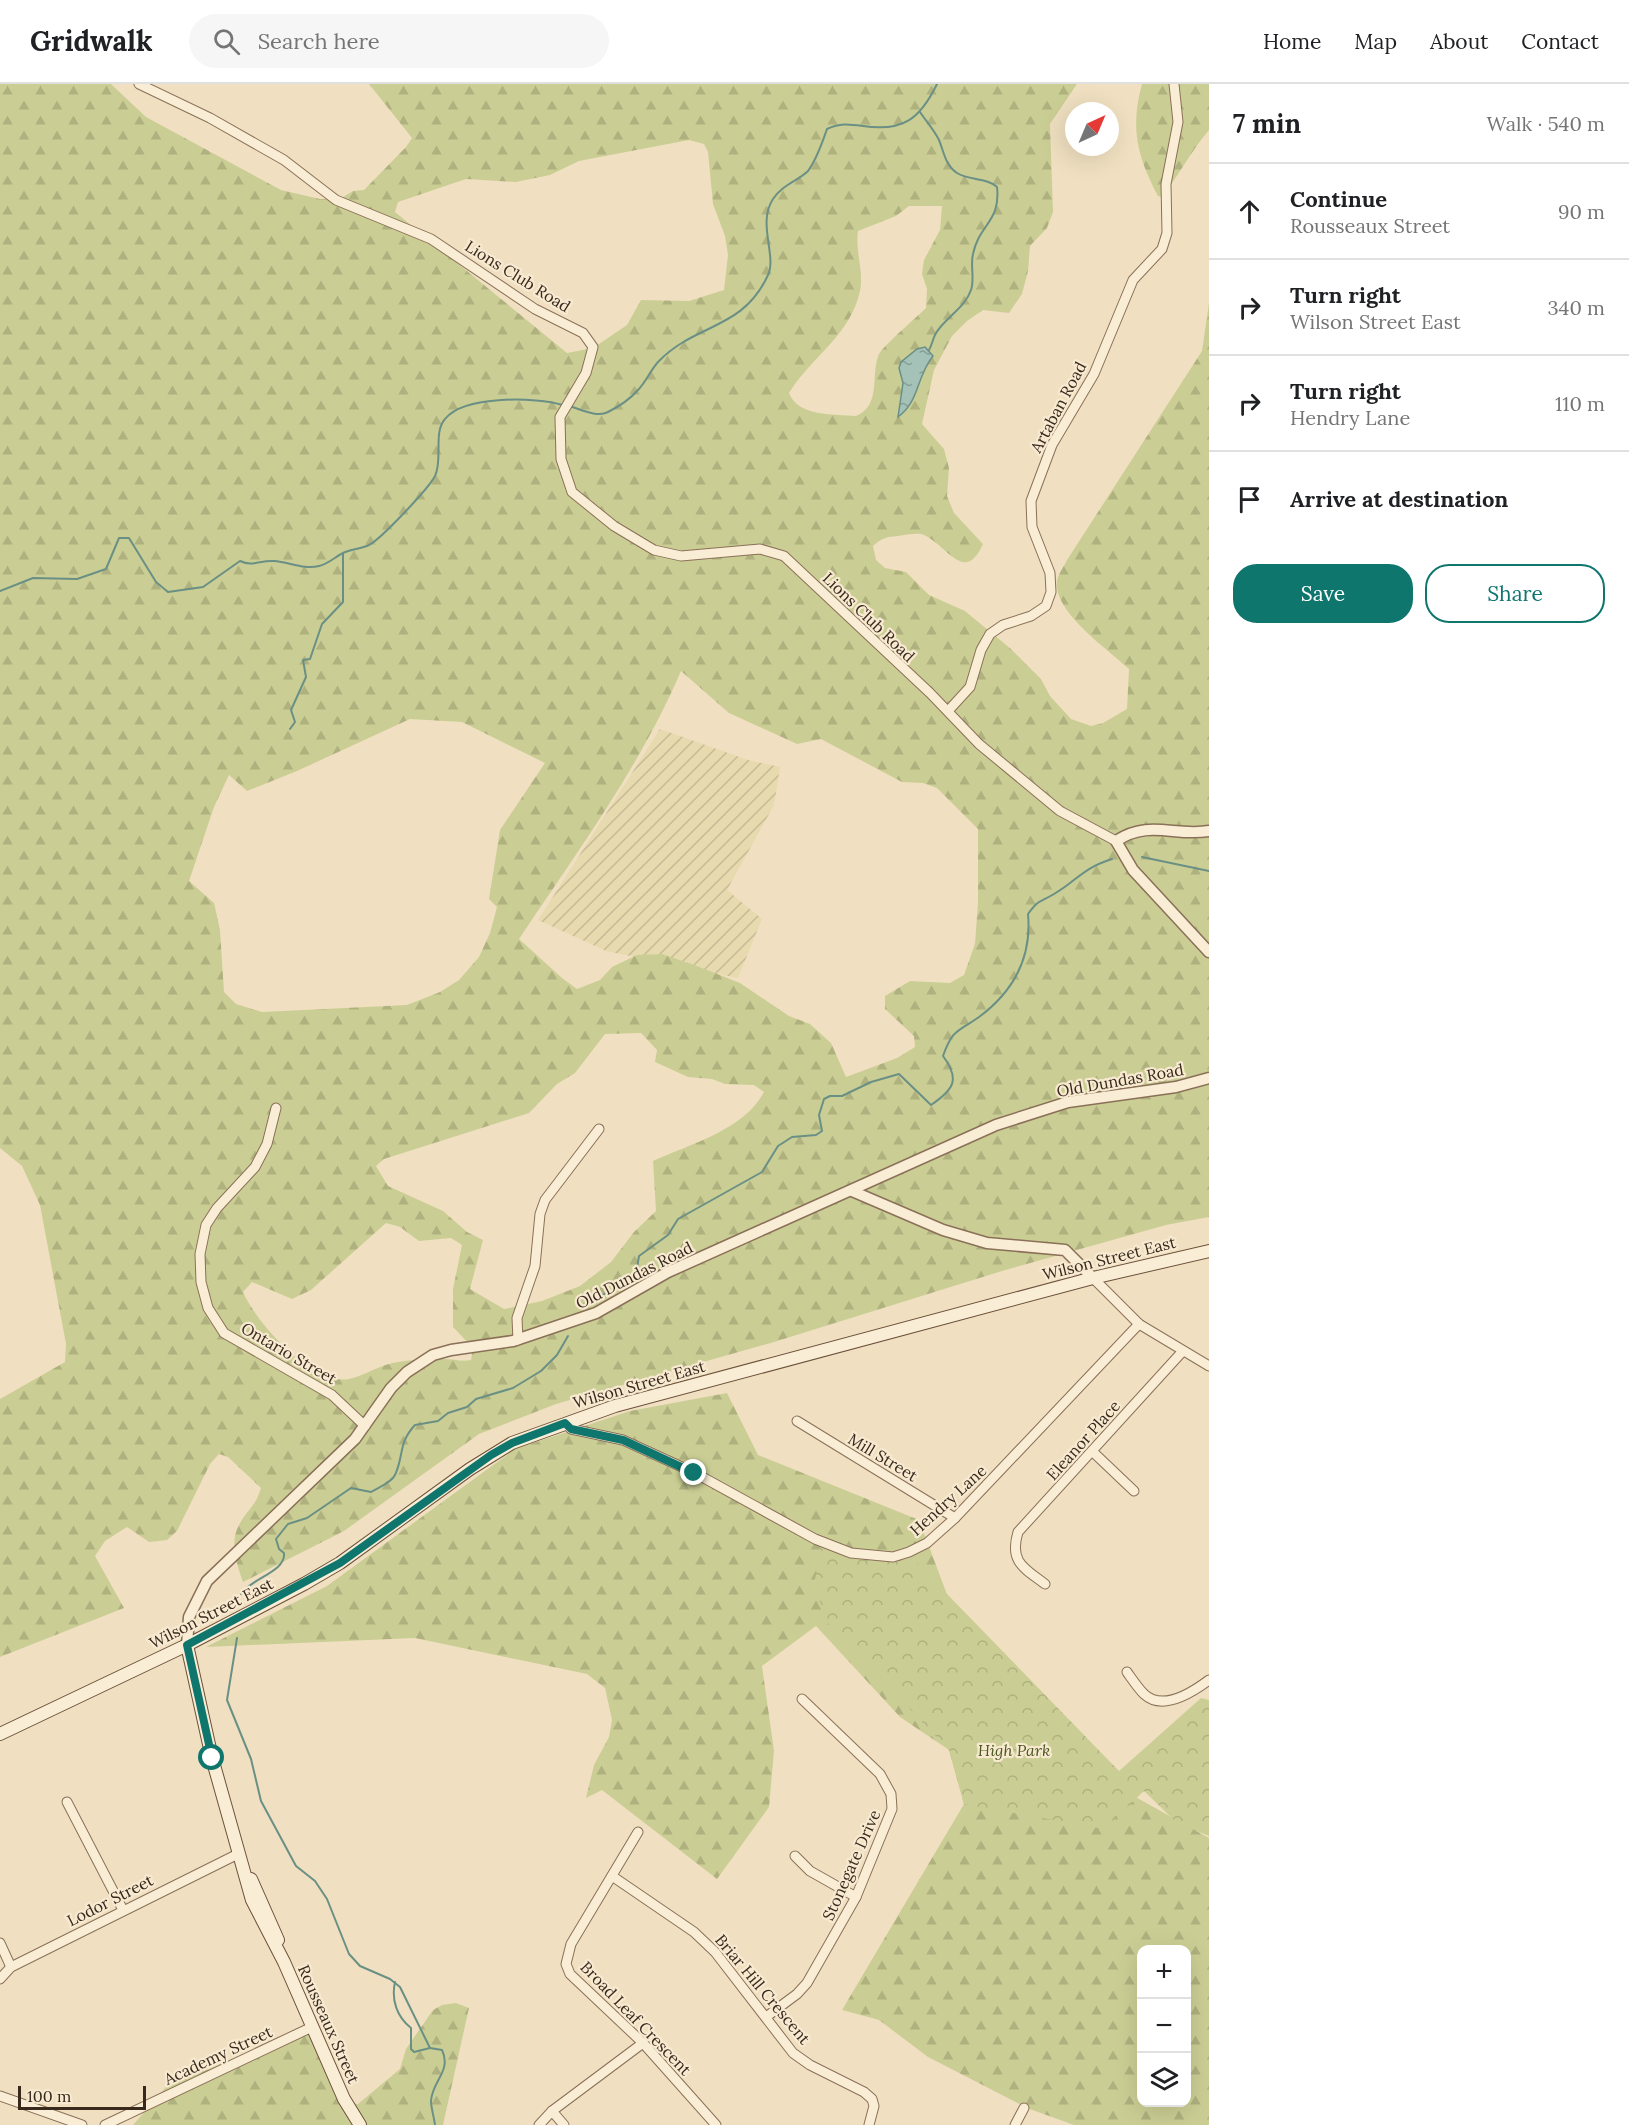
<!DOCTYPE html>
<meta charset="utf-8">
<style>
body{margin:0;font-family:Lora,serif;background:#f6f6f6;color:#202124}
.controls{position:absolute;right:18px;bottom:18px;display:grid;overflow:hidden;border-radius:12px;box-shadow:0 6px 24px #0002}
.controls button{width:54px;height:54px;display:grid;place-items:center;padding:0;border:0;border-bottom:2px solid #e0e0e0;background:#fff;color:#202124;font:30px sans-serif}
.compass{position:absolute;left:1065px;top:18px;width:54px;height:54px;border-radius:50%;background:#fff;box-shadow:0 6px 24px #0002;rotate:44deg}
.scale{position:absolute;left:18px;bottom:15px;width:128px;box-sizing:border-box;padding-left:6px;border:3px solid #39291d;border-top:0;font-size:16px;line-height:21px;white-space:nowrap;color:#39291d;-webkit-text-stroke:4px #f7ead1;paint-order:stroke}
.stop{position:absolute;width:18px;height:18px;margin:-14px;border:4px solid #0f766e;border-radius:50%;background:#fff}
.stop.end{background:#0f766e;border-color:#fff;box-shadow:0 2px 6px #0008}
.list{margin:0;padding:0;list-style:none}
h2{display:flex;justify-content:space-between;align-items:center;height:78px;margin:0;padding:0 24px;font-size:26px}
h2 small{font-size:20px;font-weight:400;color:#757577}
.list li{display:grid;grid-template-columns:39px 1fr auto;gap:18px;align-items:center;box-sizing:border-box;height:96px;padding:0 24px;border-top:2px solid #e0e0e0}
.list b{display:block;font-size:22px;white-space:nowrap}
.list p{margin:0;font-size:20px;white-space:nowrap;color:#757577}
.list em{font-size:20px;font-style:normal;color:#757577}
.actions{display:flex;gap:12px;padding:18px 24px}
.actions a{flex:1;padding:14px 0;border:2px solid #0f766e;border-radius:24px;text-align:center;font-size:21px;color:#0f766e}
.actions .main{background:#0f766e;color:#fff}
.icon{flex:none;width:33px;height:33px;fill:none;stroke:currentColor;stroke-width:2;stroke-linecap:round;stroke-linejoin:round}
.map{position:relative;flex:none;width:1209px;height:2041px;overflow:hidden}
header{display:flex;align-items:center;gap:36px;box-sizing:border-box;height:84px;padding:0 30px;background:#fff;border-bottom:2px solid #e0e0e0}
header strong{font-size:28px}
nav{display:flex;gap:33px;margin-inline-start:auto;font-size:21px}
.search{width:420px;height:54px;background:#f6f6f6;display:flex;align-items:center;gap:15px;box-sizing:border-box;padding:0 21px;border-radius:33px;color:#757577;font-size:22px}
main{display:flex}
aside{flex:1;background:#fff}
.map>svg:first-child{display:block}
.farmland{fill:url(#farmland-furrows)}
.forest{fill:url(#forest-firs);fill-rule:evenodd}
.park{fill:url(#park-crowns)}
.water{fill:url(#water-ripples);stroke:#6a9085;stroke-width:1.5}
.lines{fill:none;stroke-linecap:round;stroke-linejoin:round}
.stream{stroke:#6a9085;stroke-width:2}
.minor-casing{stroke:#8a7058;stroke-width:11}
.tertiary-casing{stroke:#8a7058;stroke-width:13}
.secondary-casing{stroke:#6c513b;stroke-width:14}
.minor{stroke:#faedd5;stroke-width:9}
.tertiary{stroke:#faedd5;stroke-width:10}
.secondary{stroke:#faedd5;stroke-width:12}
.route{stroke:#0f766e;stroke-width:8}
.labels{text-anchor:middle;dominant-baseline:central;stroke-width:4.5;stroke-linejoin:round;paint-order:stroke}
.street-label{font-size:16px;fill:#39291d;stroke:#f7ead1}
.park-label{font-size:16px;font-style:italic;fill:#4c5722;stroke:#f7ead1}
</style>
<header>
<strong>Gridwalk</strong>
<div class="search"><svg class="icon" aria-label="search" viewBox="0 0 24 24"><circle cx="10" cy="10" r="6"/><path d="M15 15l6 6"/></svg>Search here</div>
<nav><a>Home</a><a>Map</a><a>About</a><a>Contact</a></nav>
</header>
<main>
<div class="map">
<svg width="1209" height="2041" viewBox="0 0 1209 2041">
<defs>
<pattern id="farmland-furrows" width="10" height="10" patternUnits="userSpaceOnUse" patternTransform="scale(1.5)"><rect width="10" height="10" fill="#e6daae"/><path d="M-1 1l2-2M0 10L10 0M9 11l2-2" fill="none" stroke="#c6bb95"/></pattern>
<pattern id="forest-firs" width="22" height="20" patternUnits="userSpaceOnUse" patternTransform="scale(1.5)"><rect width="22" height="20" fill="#cbce94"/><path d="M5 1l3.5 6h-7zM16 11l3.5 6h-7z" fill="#afb17f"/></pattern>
<pattern id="park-crowns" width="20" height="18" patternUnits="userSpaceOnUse" patternTransform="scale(1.5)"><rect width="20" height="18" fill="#cbce94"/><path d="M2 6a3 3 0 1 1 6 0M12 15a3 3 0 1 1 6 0" fill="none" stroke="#afb17f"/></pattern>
<pattern id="water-ripples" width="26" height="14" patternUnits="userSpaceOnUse" patternTransform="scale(1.5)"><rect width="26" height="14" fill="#a4c2b8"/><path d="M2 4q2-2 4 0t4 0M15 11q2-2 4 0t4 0" fill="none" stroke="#879e95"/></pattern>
</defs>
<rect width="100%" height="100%" fill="#f0e0c1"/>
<!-- farmland -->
<path class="farmland" d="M660,645l88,31 32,7 -6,38 -47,85 35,29 -24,59 -132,-27 -68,-31z"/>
<!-- forest -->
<g class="forest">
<path d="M0,0h111l35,33 135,73 39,9h20l13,-8 11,-1 42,-43 6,-9 -43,-54h708l-27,40 3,88 -6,16 -17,18 -2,25 -6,23 -13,19 -26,-3 -16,11 -15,15 -18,34 -12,54 22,25 5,19 -2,28 7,17 29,31c-19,43 -38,-3 -62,-10 -6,-1 -16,1 -23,2 -12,1 -16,2 -25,10l3,14 9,8 21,4 23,23 36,16 46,38 30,30 9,17 21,23 20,7 12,-3 24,-14 2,-40c-20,-19 -76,-57 -72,-88 1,-6 7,-15 10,-21l135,-209 7,-48v914l-43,8 -164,46 -228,71 -218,62 -77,30 -135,97 -101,51c-6,-17 -14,-39 -4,-57 8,-16 16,-17 22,-37l-33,-31 -9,-3 -9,10 -33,67 -10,9 -18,2 -22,-15 -22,14 -10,15 29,52 -124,49v-258l65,-37 1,-18 -26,-139 -18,-39 -22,-18zM689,56l15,4 4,8 5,52 12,32 3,19 -4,35 -35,11 -48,-1 -14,25 -34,23 -26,5 -172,-141 3,-10 68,-23 50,3 34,-7 29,-14zM909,122h33l-2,24 -16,30 -2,14 5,15 -1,19c-10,10 -41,36 -47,46 -9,21 3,51 -23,62 -22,-2 -58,1 -67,-23 23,-37 61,-57 71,-102 4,-20 -5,-40 -2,-60l38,-15zM932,272c-14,19 -13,46 -34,61l5,-34zM681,587l48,42 68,31 24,-5 81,43 21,1 14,5 41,41v73l-3,42 -11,31 -14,8 -40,-2 -25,15v13l29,27 1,11 -18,11 -51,19 -15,-34 -21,-19 -21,-8 -49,-33 -43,-17 -35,-12 -25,1 -25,12 -12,13 -23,9 -15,-11 -43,-39c58,-87 121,-172 162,-268zM410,635l52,3 83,41 -45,67 -11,69 8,8 -7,26 -11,24 -20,23 -19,12 -33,13 -145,7 -26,-8 -12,-12 -4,-62 -6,-27 -25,-22 25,-74 15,-32 18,16 50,-20zM641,949l16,17 -2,12 33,15 24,2 13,5 29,1 10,7c-20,38 -74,52 -111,69l3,50 -22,21 -23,30 -31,24 -38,15 -38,8 -34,-20 13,-49 -16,-8 -24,-21 -55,-25 -12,-20 8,-7 145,-46 28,-29 18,-11 30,-39zM386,1139l14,4 19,14 32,-3 11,7 -9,44v38l20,21 -2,12c-10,2 -17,-1 -27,-1 -15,-1 -32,1 -46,3 -17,2 -32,13 -49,17 -37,7 -93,-57 -106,-87l9,-10 40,17 19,-9z"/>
<path d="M1142,0h67v46c-18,21 -30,45 -47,67l-4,-1c-21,-40 -28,-68 -16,-112z"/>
<path d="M727,1309l31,62 161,65 35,93 178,182 77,43v287h-135l-47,-17 -99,-51 -49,-37 -37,-10 122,-206 -15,-54 -49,-33 -84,-91 -54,40 12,85 -5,56 -52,72 -115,-89 -16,8 8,-33 15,-28 3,-17 -7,-32 -18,-14 -172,-36 -209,9 121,-61 188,-137 115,-38zM1142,1866h44v152h-44z"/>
<path d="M456,1919l13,5 -26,117h-310l33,-38 149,-63 35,79 8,1 42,-35 6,-20 27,-39 9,-5z"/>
</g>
<!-- park -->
<path class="park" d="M822,1462c36,18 52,17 92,14l205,211 82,-73 8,2v136l-32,-13 -33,-32 -40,38 -140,-25 -15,-54 -125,-131 -9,-40z"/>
<!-- water -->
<path class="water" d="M925,263l8,9c-17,21 -13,45 -35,61l5,-34 -4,-15 2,-6 16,-13z"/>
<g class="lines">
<!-- stream -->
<g class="stream">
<path d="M920,28c6,9 14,18 19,28 5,12 6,25 18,33 13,8 29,4 40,14 4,35 -18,37 -24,67 -3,11 2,25 -2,36 -6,18 -26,28 -35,43 -3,5 -4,12 -7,17"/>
<path d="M569,322c11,3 28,12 39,6 10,-5 23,-14 30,-22 8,-8 13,-21 21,-29 37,-38 84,-31 109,-86 9,-19 -11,-52 5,-76 10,-15 25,-18 35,-28 9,-12 14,-28 19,-42 13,-6 21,-5 36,-3 40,6 57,-7 74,-42"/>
<path d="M0,507l33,-13 44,1 29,-10 13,-31h10l27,44 12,10 35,-5 37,-26c13,6 20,-1 34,0 15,1 30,9 45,5 9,-2 16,-9 24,-13 8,-4 18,-4 26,-8 12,-6 60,-57 66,-69 8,-16 -2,-44 10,-57 19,-24 91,-22 118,-14"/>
<path d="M290,645l5,-7 -4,-12 15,-33 -3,-17 7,-1 12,-35 21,-22v-48"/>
<path d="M1142,773l67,14"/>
<path d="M585,1221c15,-12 34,-15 50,-26l4,-23 29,-21 10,-16 84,-47 16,-26 14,-9 24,-2 6,-4 -3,-16 5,-16 6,-3h12l29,-14 28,-8 32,31c22,-15 30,-25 12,-49 10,-28 15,-24 36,-39 35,-26 53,-59 49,-103 11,-15 11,-11 26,-20 24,-14 27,-25 58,-35"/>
<path d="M241,1510c10,-16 45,-22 43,-41l-5,-4 -3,-10 12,-15 19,-6 44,-30 20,4c8,-5 20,-9 24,-17 9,-19 3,-32 20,-50l23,-4 10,-8 19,-6 9,-8 37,-11 28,-17 16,-16 11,-19"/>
<path d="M237,1554l-10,62 24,59 10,42 35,65 19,15 12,18 22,55 11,12 30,13 10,8 30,61 12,2c10,21 -10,31 -11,51 0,7 3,16 4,24"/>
<path d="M395,1898c-4,18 2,35 16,46v21l3,3 16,-4"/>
</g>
<defs>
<g id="minor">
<path d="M139,0l71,34 74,42 52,40 95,39 104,70 48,24 10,14 -7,26 -26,44 1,42 11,33 42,34 40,24 27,6 79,-7 24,7 146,137 49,51 81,67 56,30"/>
<path d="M948,627l22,-24 11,-37 9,-16 13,-9 28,-9 15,-10 5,-14 -1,-19 -18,-46 -1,-26 21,-56 42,-71 39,-94 29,-31 5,-16 -1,-49 12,-62 -4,-38"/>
<path d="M276,1024l-9,36 -12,23 -38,41 -11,17 -6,29 1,28 7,26 16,25 108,62 33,31"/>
<path d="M1093,1194l46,46 70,42"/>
<path d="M518,1256l-1,-22 18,-52 5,-52 5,-14 54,-71"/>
<path d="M797,1337l158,97"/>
<path d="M565,1339l6,6 52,11 72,33 120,66 36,14 42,4 16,-5 18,-9 28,-25 184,-194"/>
<path d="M1093,1368l41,39"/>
<path d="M1045,1500c-21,-16 -36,-22 -27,-52l164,-180"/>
<path d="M1127,1588c5,7 11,16 17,22 19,18 49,-2 65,-14"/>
<path d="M67,1718l56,108"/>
<path d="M638,1748l-67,112 -5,20 4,10 73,69 73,82"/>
<path d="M795,1772l15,15 46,26"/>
<path d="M612,1792l82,56 21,20 78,101 17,12 54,27 8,7 2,7 -5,19"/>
<path d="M0,1859l11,24"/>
<path d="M0,1895l11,-12 227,-113"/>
<path d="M766,1933l31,-23 10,-11 49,-86 36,-88 -1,-15 -11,-20 -78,-75"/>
<path d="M0,2012l82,29"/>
<path d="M552,2027l12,14"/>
<path d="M105,2041l207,-98"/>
<path d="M539,2041l13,-14 91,-68"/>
<path d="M1015,2041l9,-17"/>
</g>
<g id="tertiary">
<path d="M1209,747c-34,6 -60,-12 -93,10l17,29 76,82"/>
<path d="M852,1107l91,39 44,13 78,7 28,28"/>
<path d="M187,1561l2,-28 18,-36 148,-142 36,-51 16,-16 26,-17 18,-5 62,-9 83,-28 72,-41 328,-147 72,-23 108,-15 33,-9"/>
</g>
<g id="secondary">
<path d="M187,1561l25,113 40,142 32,62 60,137 16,26"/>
<path d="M0,1650l187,-89 117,-61 36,-21 130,-94 42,-26 103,-37 478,-128 116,-27"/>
<path d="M251,1795l27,61"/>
</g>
</defs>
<!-- minor casing -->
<use href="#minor" class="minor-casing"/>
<!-- tertiary casing -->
<use href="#tertiary" class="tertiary-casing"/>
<!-- secondary casing -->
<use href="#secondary" class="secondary-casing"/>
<!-- minor -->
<use href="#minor" class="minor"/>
<!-- tertiary -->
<use href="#tertiary" class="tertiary"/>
<!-- secondary -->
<use href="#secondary" class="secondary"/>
</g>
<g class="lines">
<!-- route -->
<path class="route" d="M212,1674l-25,-113 153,-82 151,-108 21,-12 53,-20 6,6 52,11 71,33"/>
</g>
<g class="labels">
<!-- street labels -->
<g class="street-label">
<text transform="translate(518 192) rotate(32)">Lions Club Road</text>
<text transform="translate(1058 323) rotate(-62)">Artaban Road</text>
<text transform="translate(869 533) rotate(44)">Lions Club Road</text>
<text transform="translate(1120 996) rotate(-10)">Old Dundas Road</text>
<text transform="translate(1109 1174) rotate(-14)">Wilson Street East</text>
<text transform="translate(634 1191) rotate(-27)">Old Dundas Road</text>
<text transform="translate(289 1269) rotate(30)">Ontario Street</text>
<text transform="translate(639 1300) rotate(-16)">Wilson Street East</text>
<text transform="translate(1083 1356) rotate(-48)">Eleanor Place</text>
<text transform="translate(883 1373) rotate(31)">Mill Street</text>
<text transform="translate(948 1416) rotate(-42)">Hendry Lane</text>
<text transform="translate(211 1529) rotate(-27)">Wilson Street East</text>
<text transform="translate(851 1781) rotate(-66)">Stonegate Drive</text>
<text transform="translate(110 1816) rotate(-27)">Lodor Street</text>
<text transform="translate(763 1905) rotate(50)">Briar Hill Crescent</text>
<text transform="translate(636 1934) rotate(46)">Broad Leaf Crescent</text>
<text transform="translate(329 1940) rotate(66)">Rousseaux Street</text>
<text transform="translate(218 1971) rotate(-25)">Academy Street</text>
</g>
<!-- park labels -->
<g class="park-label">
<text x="1014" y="1666">High Park</text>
</g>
</g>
</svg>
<div class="controls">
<button>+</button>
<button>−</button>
<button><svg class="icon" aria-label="layers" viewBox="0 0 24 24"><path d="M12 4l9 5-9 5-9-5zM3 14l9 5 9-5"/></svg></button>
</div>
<svg class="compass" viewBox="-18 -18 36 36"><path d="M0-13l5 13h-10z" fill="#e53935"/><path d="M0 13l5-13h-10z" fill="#757577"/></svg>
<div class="scale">100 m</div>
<div class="stop" style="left:212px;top:1674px"></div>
<div class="stop end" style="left:694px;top:1389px"></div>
</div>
<aside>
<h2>7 min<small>Walk · 540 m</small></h2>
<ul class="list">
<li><svg class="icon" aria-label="ahead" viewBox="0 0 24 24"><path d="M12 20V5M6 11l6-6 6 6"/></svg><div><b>Continue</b><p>Rousseaux Street</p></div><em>90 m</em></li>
<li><svg class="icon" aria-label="right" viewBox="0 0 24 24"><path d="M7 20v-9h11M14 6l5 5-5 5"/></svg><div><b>Turn right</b><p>Wilson Street East</p></div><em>340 m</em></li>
<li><svg class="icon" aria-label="right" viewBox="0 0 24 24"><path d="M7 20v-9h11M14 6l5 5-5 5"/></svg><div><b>Turn right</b><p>Hendry Lane</p></div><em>110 m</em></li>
<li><svg class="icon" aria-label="arrive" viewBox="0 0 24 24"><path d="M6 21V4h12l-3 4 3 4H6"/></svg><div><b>Arrive at destination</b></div></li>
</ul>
<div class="actions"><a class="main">Save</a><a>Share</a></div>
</aside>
</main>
